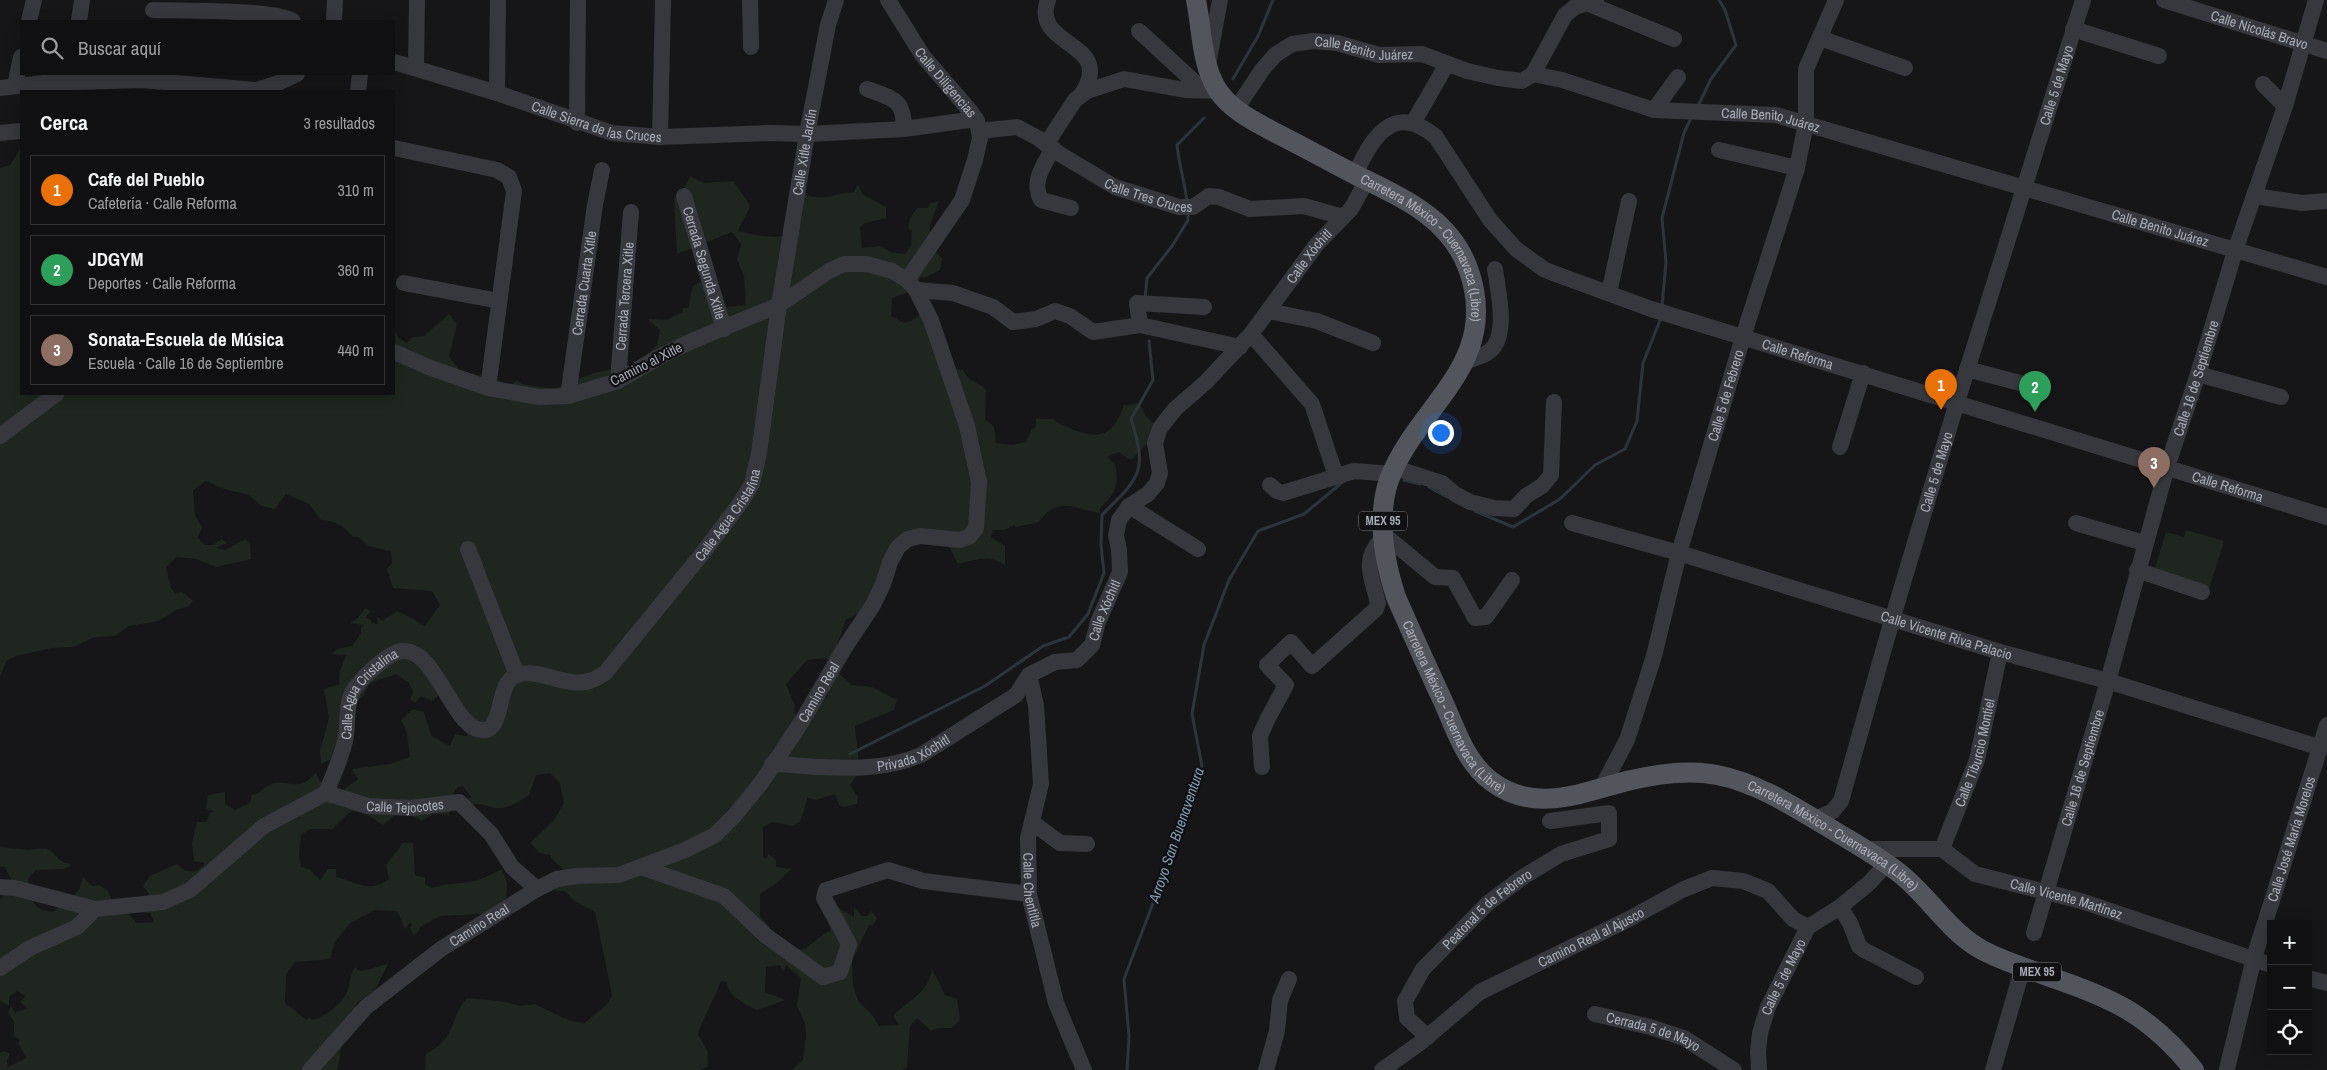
<!DOCTYPE html>
<html lang="es">
<meta charset="utf-8">
<style>
body{margin:0;font-family:"Archivo Narrow",sans-serif;background:#19191b;color:#f1f3f6}
.controls{position:absolute;right:15px;bottom:15px;display:grid;overflow:hidden;border-radius:0px;box-shadow:0 2px 12px #0003}
.controls button{width:45px;height:45px;display:grid;place-items:center;padding:0;border:0;border-bottom:1px solid #303032;background:#101012;color:#f1f3f6;font:25px sans-serif}
.you{position:absolute;left:1440px;top:432px;width:18px;height:18px;margin:-12px;border:4px solid #fff;border-radius:50%;background:#1a73e8;box-shadow:0 0 0 8px #1a73e833}
.badge{display:grid;place-items:center;width:32px;height:32px;border-radius:50%;background:#f2b134;color:#fff;font-size:16px;font-weight:700}
.pin{position:absolute;translate:-50% -41px;filter:drop-shadow(0 1px 2px #0008)}
.pin::after{content:'';position:absolute;top:26px;width:18px;height:15px;background:inherit;clip-path:polygon(0 0,100% 0,50% 100%)}
.list{margin:0;padding:0;list-style:none}
h2{display:flex;justify-content:space-between;align-items:center;height:65px;margin:0;padding:0 20px;font-size:21px}
h2 small{font-size:16px;font-weight:400;color:#9c9d9f}
.list li{display:grid;grid-template-columns:32px 1fr auto;gap:15px;align-items:center;box-sizing:border-box;height:70px;margin:0 10px 10px;padding:0 10px;border:1px solid #303032;border-radius:0px}
.list b{display:block;font-size:19px;white-space:nowrap}
.list p{margin:0;font-size:16px;white-space:nowrap;color:#9c9d9f}
.list em{font-size:16px;font-style:normal;color:#9c9d9f}
.icon{flex:none;width:28px;height:28px;fill:none;stroke:currentColor;stroke-width:2;stroke-linecap:round;stroke-linejoin:round}
.map{position:relative;flex:none;width:2327px;height:1070px;overflow:hidden}
.search{position:absolute;background:#101012;box-shadow:0 2px 12px #0003;left:20px;top:20px;width:375px;height:55px;display:flex;align-items:center;gap:12px;box-sizing:border-box;padding:0 18px;border-radius:0px;color:#9c9d9f;font-size:19px}
.panel{position:absolute;background:#101012;box-shadow:0 2px 12px #0003;left:20px;top:90px;width:375px;height:305px;border-radius:0px}
.map>svg:first-child{display:block}
.green{fill:#1e261f}
.lines{fill:none;stroke-linecap:round;stroke-linejoin:round}
.stream{stroke:#2c353c;stroke-width:3}
.minor{stroke:#37383d;stroke-width:16}
.major{stroke:#53555c;stroke-width:20}
.labels{text-anchor:middle;dominant-baseline:central;stroke-width:4.5;stroke-linejoin:round;paint-order:stroke}
.shield{fill:#111113;stroke:#7b7e86;stroke-width:1}
.shield-label{font-size:12px;font-weight:bold;fill:#a8adb8}
.street-label{font-size:14px;fill:#a8adb8;stroke:#111113}
.water-label{font-size:15px;font-style:italic;fill:#7f9bb3;stroke:#111113}
</style>
<div class="map">
<svg width="2327" height="1070" viewBox="0 0 2327 1070">
<rect width="100%" height="100%" fill="#161618"/>
<!-- green -->
<g class="green">
<path d="M21,148v246h373v-64l5,8 8,5 5,-6 12,-1 25,-22 8,10 -8,32 10,14 42,11 9,7 6,-8 6,4 32,5 40,-16 42,-9 21,-19 3,-15 -11,-9v-2l17,1 17,-8 -1,-4h6l5,-22 7,-4h10l7,26 29,-3 -2,-29 -7,-17 4,-15 -9,-12 -55,22 -3,-55 12,-14 4,-9 14,7 29,-2 17,24c-2,10 -9,16 -12,26 20,5 58,15 64,-14 2,-8 -1,-19 -2,-27 17,15 35,3 54,2l4,-8 4,10 24,13v11l-21,5 -5,4 2,21 17,-2 15,7 11,1 6,-8 1,-15 -4,-3 2,-10 7,-10h10l4,-5 8,-2 -9,24 -1,21 13,12 -2,12 -14,7h-5l-7,13 -22,8 -1,18 13,7 9,-3 15,-13 20,37v20l11,6h4l4,7 19,12 -1,31 9,6 2,17 17,2 13,-3 6,-13 4,-2v-8h17c6,6 13,7 21,11 29,11 41,2 50,-25l16,-2 5,12 12,12 -4,10 -22,23 -12,-8 -12,5 8,7c4,22 1,29 -15,44v5c-27,-4 -42,-18 -61,9l-23,5 -2,-2 -10,5h-11l-2,7 14,9v20c-13,-13 -31,-6 -47,-2l-8,-16 -5,-3 -34,-7 -46,72 -19,10 -9,25 -7,15 -4,-2 -19,2 -21,24 9,22 -1,8 9,-2 20,-17 4,4c3,-11 1,-21 5,-32l20,18 20,2 25,13 -3,10 -39,16c1,20 9,43 -5,59l8,12 -1,7 -13,3 -5,-2 -4,-11 -20,6 -7,-3 -8,25 -7,4 -21,-4 -9,5v30l4,2 1,-5 8,6v7l15,2 -13,13 -18,12v22c8,9 29,38 43,33 10,-4 17,-14 27,-18l3,-8 -2,-14 8,-1 15,9v-10l8,9h5l4,-5 6,7 -4,7h-4l-17,36 1,24 5,16 15,15 6,10 20,-1 -6,-9c15,-16 36,-23 39,-47l13,26 12,4 3,21 -8,8h-14l-7,3 -14,-13 -7,8 -3,41 -4,3h-111l11,-10 3,-24 -1,-13 -8,-17 4,-28 -15,-13 -3,8 -3,-8 -14,2 -1,25 20,8 -28,10c-12,-7 -29,-12 -30,-28l-6,-1c-7,19 -18,35 -23,54l9,15 1,16 -8,4h-275l1,-16c32,-17 22,-34 41,-56l40,4 13,4 15,-2 35,17 15,2 22,-19 5,-9 -17,-83 -19,-10 -12,-11h-8v-5l11,-13 -16,-15v-3l-11,-2 -10,-10 24,-23 10,-17 -4,-20 -10,-10 -14,2 -7,20c-9,6 -22,15 -34,13 -11,-2 -10,-5 -23,-3l-7,-7h7l-9,-12 -5,1 -7,9 -2,19 -14,-2 -13,8 -21,-11 -18,15 -17,-11 -15,-3 -19,18h-22l-9,6 -2,19 2,13 8,2 11,11 8,-11h8v8c22,5 30,17 53,2l-3,-14 17,-22h10l2,32 10,3v6l7,4c12,-4 23,-4 36,-6 13,-1 23,-8 34,-13l5,14 -1,25 -27,6 -39,2 -20,11 -2,5 -5,3 -3,-8 3,-2 -3,-2 -5,6 -8,-18 -22,-1 -25,13 -15,19 -5,17 -35,3 -9,12 -1,29 22,17 2,-3 3,3c13,-3 32,-17 36,-30 2,-9 2,-15 7,-23l4,4c9,-1 19,-5 29,-7l-13,26 -18,13 -6,13 -8,23 -6,31h-337v-17l4,-2 6,3 -3,7 1,6 18,-9 -8,-15 2,-3 -6,-4v-14l-6,-10 3,-6 4,7 12,-5 -7,-6 5,-6 -8,-5 -8,6v9l-9,-5v-101l13,-17 -9,-17 -4,1v-20l28,3 17,-2 5,2 11,11 10,4 -7,4 -28,1 -8,9c1,18 5,34 27,32 12,-16 23,-10 28,-34l9,9 7,-1 9,6 6,15 11,4 12,13 17,-1 -4,-9 -21,-1 20,-18 -6,-8 7,-10 27,-12 7,6 10,2 10,-6v-3l-10,-2 -2,-18 5,-21h10l2,-8 5,-3 -8,-2 2,-14 17,-3v12l10,6 15,-7 2,-8c8,0 10,-7 17,-10 18,-8 30,10 47,-13l4,10 15,1 4,7h4l15,-11 -6,-10 38,-5 20,-7 -3,-24 -6,-13 12,-11 11,3 7,24 19,10 5,-12 12,2 -1,-7 -24,-36 -10,8 -11,-5 -6,7 -5,-4 3,-7 -4,-9 -13,-9 -26,9 -6,12 -11,10 -15,51 -17,8 -1,-13 9,-33 -5,-29 15,-5 1,-13 6,-16 -14,-1 5,-5 15,-3 9,-13v-5l2,-3 -13,-2 8,-5 7,-10 6,3 -6,7 5,1 2,4 6,1 -1,-8 5,5 16,-10 27,15 15,-21 -8,-14 -39,-3 -6,-19 5,-6 -1,-12 -23,-5 -10,-9h-5c-6,-9 -21,-18 -32,-17l-12,-16 -23,-10 -11,15 -14,-3 -12,-11 -25,-6 -18,-8 -13,9 2,25 7,12 -4,11 7,7h8l9,-6 5,4 -11,5 9,2 20,-11 5,5 1,15 -35,8 -20,-8 -20,-2 -10,11 5,20 4,5 7,-1 11,8 -4,6 -13,4 -17,11 -30,5 -15,10 -19,1 -22,10 -21,1 -36,8 -10,5 -6,16v-509l10,-3z"/>
<path d="M2186,530l38,11 -16,51 -55,-17 13,-43 18,5z"/>
</g>
<g class="lines">
<!-- stream -->
<g class="stream">
<path d="M1233,79l25,-43 15,-36"/>
<path d="M1698,106l13,-27 25,-34 -11,-35 -6,-10"/>
<path d="M1187,202c-2,-19 -8,-37 -10,-57l27,-27"/>
<path d="M1145,299l2,-21 25,-32 16,-26v-9"/>
<path d="M1662,307l4,-45 -4,-44 22,-85 8,-17"/>
<path d="M1404,480l16,4"/>
<path d="M1429,487l18,10"/>
<path d="M1475,511l38,16 47,-28 35,-34 30,-16 12,-28 6,-58 18,-45"/>
<path d="M850,754l135,-68 58,-40 26,-9 19,-23 16,-41 -3,-28 1,-30c38,-38 46,-43 29,-96l22,-39 -4,-39"/>
<path d="M1127,1070l2,-34 -5,-57 56,-146 22,-67 -10,-52 12,-69 25,-65 29,-49 46,-17 40,-33"/>
</g>
<!-- minor -->
<g class="minor">
<path d="M750,0l1,47"/>
<path id="s1" d="M888,0l35,56 48,56 6,9 3,17 -5,22 -13,40 -55,80"/>
<path d="M1048,0c-18,48 70,41 33,95"/>
<path id="s2" d="M2164,0l163,51"/>
<path d="M1587,3l87,36"/>
<path d="M153,10c27,1 121,-1 140,11"/>
<path d="M29,21l5,-21"/>
<path d="M79,21l3,-21"/>
<path d="M334,21l1,-21"/>
<path d="M2073,29l86,27"/>
<path d="M1139,31l64,59"/>
<path d="M1820,38l85,30"/>
<path id="s3" d="M394,62l103,31 115,40 48,4 111,-4 36,1 97,-5 72,-10"/>
<path d="M1208,64l12,-64"/>
<path d="M416,68l1,-68"/>
<path d="M1533,74l32,-59 10,-8 21,-7"/>
<path d="M2263,84l22,22"/>
<path d="M15,86l6,-29"/>
<path d="M0,88l44,-5 97,-3 116,10 21,-7 19,-9"/>
<path d="M867,89c26,10 37,9 37,40"/>
<path d="M358,91l2,-17"/>
<path d="M497,93l1,-93"/>
<path id="s4" d="M1236,109l26,-39 13,-15 17,-11 21,-3 24,2 42,12 43,-1 45,17 31,7 24,3 11,-7 29,6 92,30 122,5 551,162"/>
<path d="M1654,110l24,-33"/>
<path d="M577,123l1,-123"/>
<path d="M1413,123l34,-59"/>
<path id="s5" d="M979,131l38,-4 21,11 20,15 57,34 64,20h14l16,-11 10,1 31,12 54,-3 39,11"/>
<path d="M0,133l21,-2"/>
<path d="M660,137l3,-137"/>
<path d="M1047,143l28,-43 12,-9 37,-12 61,11 33,1"/>
<path d="M394,148l103,22 12,7 5,14 -26,197"/>
<path d="M1053,148c-9,18 -22,32 -12,52l30,8"/>
<path d="M1719,150l78,18"/>
<path id="s6" d="M1355,174c17,-36 38,-73 81,-37l54,83 26,29 29,21 106,39 676,208"/>
<path id="s7" d="M684,196l40,133"/>
<path d="M2254,196l48,7 25,-2"/>
<path d="M404,283l95,18"/>
<path d="M916,290l37,3 40,14 20,15 23,-3 19,-8 15,5 23,16 47,-7 100,22"/>
<path d="M1609,293l20,-92"/>
<path d="M1268,311l49,10 56,22"/>
<path d="M1140,325l-3,-22 67,4"/>
<path d="M1251,334l61,70 24,72"/>
<path d="M1465,362c7,-3 15,-5 22,-9 23,-13 11,-62 8,-84"/>
<path d="M1967,369l72,19"/>
<path d="M2198,374l83,23"/>
<path id="s8" d="M618,381l13,-169"/>
<path id="s9" d="M568,396l27,-191 7,-35"/>
<path d="M0,436l56,-42"/>
<path d="M1840,447l23,-74"/>
<path d="M1395,468l47,15 13,11 15,8 24,6 20,1 12,-13 16,-10 9,-11 3,-73"/>
<path d="M1270,485l7,6 6,2 71,-22 38,3"/>
<path d="M1129,506l69,43"/>
<path id="s10" d="M1572,523l107,30 321,99 108,29 213,67"/>
<path d="M2076,523l68,20"/>
<path d="M1382,533l53,44 18,1 22,40 11,-1 26,-37"/>
<path d="M468,549l49,126"/>
<path d="M2137,570l65,22"/>
<path id="s11" d="M1029,675l7,30 5,79 -13,54 1,56 27,109 28,67"/>
<path id="s12" d="M772,764c49,2 103,11 149,-9l95,-60 13,-20 26,-13 22,-2 15,-15 6,-23 22,-50 -1,-22 -3,-15 3,-15 10,-14 19,-12 9,-11 3,-10 -5,-30 5,-15 15,-19 31,-27 45,-48 66,-90 34,-35 16,-29"/>
<path d="M1262,767l-2,-31 8,-18 18,-33 -19,-20 24,-23 21,24 64,-57 2,-6c-6,-26 -17,-43 4,-64"/>
<path id="s13" d="M1601,789l26,-49 27,-84 25,-103 64,-216 54,-169 9,-45v-54l30,-69"/>
<path id="s14" d="M326,793l42,13 43,2 48,-6 32,32 21,33 25,22"/>
<path id="s15" d="M1815,819l18,-8 8,-10 51,-181 65,-218 126,-402"/>
<path d="M1033,823l27,20 27,1"/>
<path id="s16" d="M1863,849h79l33,25 106,27 190,64"/>
<path id="s17" d="M1942,849l35,-89 23,-108"/>
<path d="M641,867l83,29 41,39 58,42 17,-5 9,-28 -25,-46 2,-8 62,-20 35,11 106,13"/>
<path d="M0,887l15,1 80,21"/>
<path d="M1840,907l10,16 9,23 5,4 52,27"/>
<path id="s18" d="M2034,933l74,-252 59,-214 31,-93 37,-123 50,-145 31,-106"/>
<path id="s19" d="M0,968l30,-20 47,-21 18,-18 68,-7 27,-12 74,-64 62,-33c7,-18 17,-38 20,-57 2,-13 0,-29 5,-41 5,-13 37,-42 50,-44 36,-5 52,83 84,79 19,-2 11,-48 32,-55 24,-8 51,15 75,5 4,-1 9,-5 13,-7l97,-119 39,-52 11,-18 7,-31 20,-148 28,-171 21,-109 8,-25"/>
<path d="M2308,978l19,5"/>
<path id="s20" d="M1595,1014l55,13 34,11 50,32"/>
<path id="s21" d="M1428,1037l-21,-19 -2,-17 18,-32 65,-66 35,-26 38,-23 48,-15v-26l-59,8"/>
<path id="s22" d="M2227,1069l27,-111 73,-233"/>
<path id="s23" d="M310,1070l56,-63 75,-58 96,-60 20,-10 20,-3 42,-1 66,-25 30,-15 20,-20 26,-32 41,-62 43,-74 28,-42 10,-21 7,-22 8,-15 10,-8 12,-3 40,4 10,-4 6,-8 3,-46 -12,-56 -36,-106 -15,-30 -9,-10 -15,-9 -25,-7h-23l-15,7 -50,34 -87,36 -33,16 -41,24 -50,15 -29,1 -51,-9 -57,-20 -37,-16"/>
<path d="M1266,1070l11,-39 3,-31 9,-21"/>
<path id="s24" d="M1382,1070l38,-27 60,-51 149,-73 53,-29 30,-12 31,3 25,10 25,28 15,8"/>
<path id="s25" d="M1759,1070l-1,-18 2,-19 8,-26 40,-80 32,-20 28,-23 19,-20"/>
<path d="M1993,1070l30,-103"/>
</g>
<!-- major -->
<path class="major" id="s26" d="M1196,0c6,29 5,63 21,89 12,20 38,33 57,43 28,14 55,29 82,43 46,23 95,43 113,96 32,94 -52,134 -80,209 -13,38 -5,80 7,117 15,34 30,68 46,102 13,28 23,63 49,82 43,33 90,12 136,0 29,-7 60,-12 90,-6 42,8 82,35 119,57 23,14 47,27 68,45 25,21 44,52 73,70 21,13 47,20 70,29 66,22 103,39 147,94"/>
</g>
<g class="labels">
<!-- shield labels -->
<g class="shield">
<rect x="1359" y="511.5" width="48" height="19" rx="4"/>
<rect x="2013" y="962.5" width="48" height="19" rx="4"/>
</g>
<g class="shield-label">
<text x="1383" y="521">MEX 95</text>
<text x="2037" y="972">MEX 95</text>
</g>
<!-- street labels -->
<g class="street-label">
<text stroke="none"><textPath href="#s2" startOffset="100">Calle Nicolás Bravo</textPath></text>
<text stroke="none"><textPath href="#s4" startOffset="160">Calle Benito Juárez</textPath></text>
<text stroke="none"><textPath href="#s1" startOffset="101">Calle Diligencias</textPath></text>
<text stroke="none"><textPath href="#s15" startOffset="780">Calle 5 de Mayo</textPath></text>
<text stroke="none"><textPath href="#s3" startOffset="212">Calle Sierra de las Cruces</textPath></text>
<text stroke="none"><textPath href="#s4" startOffset="580">Calle Benito Juárez</textPath></text>
<text stroke="none"><textPath href="#s19" startOffset="1404">Calle Xitle Jardín</textPath></text>
<text stroke="none"><textPath href="#s5" startOffset="188">Calle Tres Cruces</textPath></text>
<text stroke="none"><textPath href="#s4" startOffset="985">Calle Benito Juárez</textPath></text>
<text stroke="none"><textPath href="#s26" startOffset="362">Carretera México - Cuernavaca (Libre)</textPath></text>
<text stroke="none"><textPath href="#s12" startOffset="829">Calle Xóchitl</textPath></text>
<text stroke="none"><textPath href="#s7" startOffset="70">Cerrada Segunda Xitle</textPath></text>
<text stroke="none"><textPath href="#s9" startOffset="114">Cerrada Cuarta Xitle</textPath></text>
<text stroke="none"><textPath href="#s8" startOffset="85">Cerrada Tercera Xitle</textPath></text>
<text stroke="none"><textPath href="#s6" startOffset="551">Calle Reforma</textPath></text>
<text transform="translate(646 364) rotate(-27)">Camino al Xitle</text>
<text stroke="none"><textPath href="#s18" startOffset="578">Calle 16 de Septiembre</textPath></text>
<text stroke="none"><textPath href="#s13" startOffset="414">Calle 5 de Febrero</textPath></text>
<text stroke="none"><textPath href="#s15" startOffset="375">Calle 5 de Mayo</textPath></text>
<text stroke="none"><textPath href="#s6" startOffset="1001">Calle Reforma</textPath></text>
<text stroke="none"><textPath href="#s19" startOffset="1029">Calle Agua Cristalina</textPath></text>
<text stroke="none"><textPath href="#s12" startOffset="396">Calle Xóchitl</textPath></text>
<text stroke="none"><textPath href="#s10" startOffset="391">Calle Vicente Riva Palacio</textPath></text>
<text stroke="none"><textPath href="#s23" startOffset="658">Camino Real</textPath></text>
<text stroke="none"><textPath href="#s19" startOffset="490">Calle Agua Cristalina</textPath></text>
<text stroke="none"><textPath href="#s26" startOffset="888">Carretera México - Cuernavaca (Libre)</textPath></text>
<text stroke="none"><textPath href="#s12" startOffset="144">Privada Xóchitl</textPath></text>
<text stroke="none"><textPath href="#s17" startOffset="102">Calle Tiburcio Montiel</textPath></text>
<text stroke="none"><textPath href="#s18" startOffset="172">Calle 16 de Septiembre</textPath></text>
<text stroke="none"><textPath href="#s14" startOffset="81">Calle Tejocotes</textPath></text>
<text stroke="none"><textPath href="#s26" startOffset="1336">Carretera México - Cuernavaca (Libre)</textPath></text>
<text stroke="none"><textPath href="#s22" startOffset="239">Calle José María Morelos</textPath></text>
<text stroke="none"><textPath href="#s11" startOffset="218">Calle Chentitla</textPath></text>
<text stroke="none"><textPath href="#s16" startOffset="215">Calle Vicente Martínez</textPath></text>
<text stroke="none"><textPath href="#s21" startOffset="170">Peatonal 5 de Febrero</textPath></text>
<text stroke="none"><textPath href="#s23" startOffset="224">Camino Real</textPath></text>
<text stroke="none"><textPath href="#s24" startOffset="249">Camino Real al Ajusco</textPath></text>
<text stroke="none"><textPath href="#s25" startOffset="98">Calle 5 de Mayo</textPath></text>
<text stroke="none"><textPath href="#s20" startOffset="61">Cerrada 5 de Mayo</textPath></text>
</g>
<!-- water labels -->
<g class="water-label">
<text transform="translate(1176 835) rotate(-71)">Arroyo San Buenaventura</text>
</g>
</g>
</svg>
<div class="controls">
<button>+</button>
<button>−</button>
<button><svg class="icon" aria-label="locate" viewBox="0 0 24 24"><circle cx="12" cy="12" r="6"/><path d="M12 2v4M12 18v4M2 12h4M18 12h4"/></svg></button>
</div>
<div class="you"></div>
<div class="pin badge" style="left:1941px;top:410px;background:#e8710a">1</div>
<div class="pin badge" style="left:2035px;top:412px;background:#2e9e5b">2</div>
<div class="pin badge" style="left:2154px;top:488px;background:#8d6e63">3</div>
<div class="search"><svg class="icon" aria-label="search" viewBox="0 0 24 24"><circle cx="10" cy="10" r="6"/><path d="M15 15l6 6"/></svg>Buscar aquí</div>
<section class="panel">
<h2>Cerca<small>3 resultados</small></h2>
<ul class="list">
<li><span class="badge" style="background:#e8710a">1</span><div><b>Cafe del Pueblo</b><p>Cafetería · Calle Reforma</p></div><em>310 m</em></li>
<li><span class="badge" style="background:#2e9e5b">2</span><div><b>JDGYM</b><p>Deportes · Calle Reforma</p></div><em>360 m</em></li>
<li><span class="badge" style="background:#8d6e63">3</span><div><b>Sonata-Escuela de Música</b><p>Escuela · Calle 16 de Septiembre</p></div><em>440 m</em></li>
</ul>
</section>
</div>
